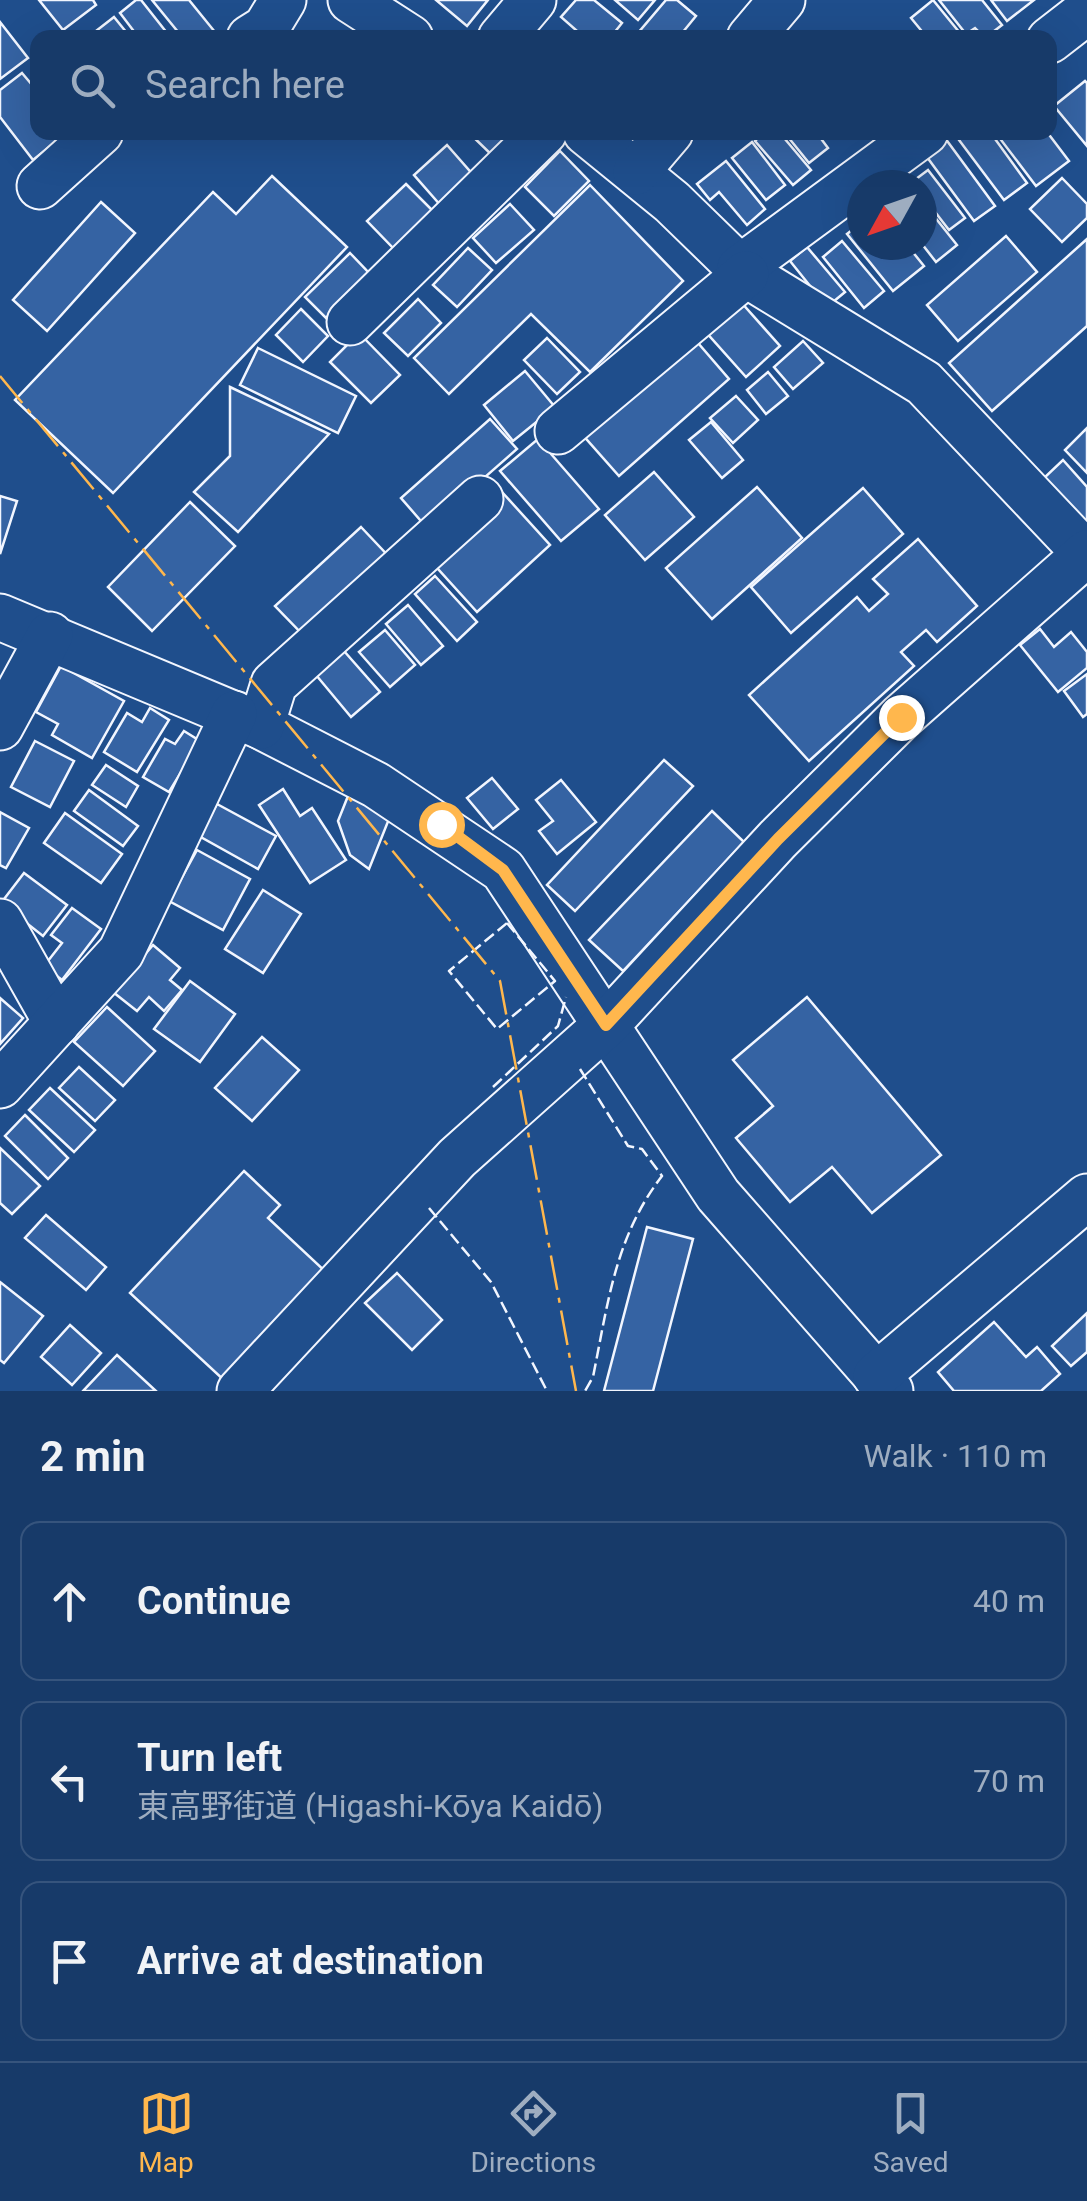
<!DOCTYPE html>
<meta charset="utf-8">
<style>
body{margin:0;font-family:Roboto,"Noto Sans JP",sans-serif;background:#20416f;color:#f1f3f6}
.compass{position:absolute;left:847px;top:170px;width:90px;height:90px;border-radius:50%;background:#173a69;box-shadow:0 10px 40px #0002;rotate:230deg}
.stop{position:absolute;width:30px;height:30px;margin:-22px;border:8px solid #ffb74d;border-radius:50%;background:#fff}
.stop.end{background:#ffb74d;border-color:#fff;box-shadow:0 2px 10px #0008}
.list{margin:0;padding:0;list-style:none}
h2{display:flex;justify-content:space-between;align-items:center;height:130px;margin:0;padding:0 40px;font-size:42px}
h2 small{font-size:32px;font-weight:400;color:#9eadc0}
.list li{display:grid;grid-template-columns:65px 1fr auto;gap:30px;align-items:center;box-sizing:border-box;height:160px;margin:0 20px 20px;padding:0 20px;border:2px solid #36547d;border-radius:20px}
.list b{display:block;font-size:38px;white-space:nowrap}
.list p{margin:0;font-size:32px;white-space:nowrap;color:#9eadc0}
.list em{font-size:32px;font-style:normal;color:#9eadc0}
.icon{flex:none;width:55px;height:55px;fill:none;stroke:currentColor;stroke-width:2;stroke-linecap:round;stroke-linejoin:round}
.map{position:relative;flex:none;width:1087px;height:1391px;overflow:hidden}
.search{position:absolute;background:#173a69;box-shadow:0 10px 40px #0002;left:30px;right:30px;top:30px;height:110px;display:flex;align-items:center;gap:25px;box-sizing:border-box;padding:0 35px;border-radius:20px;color:#9eadc0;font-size:38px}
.sheet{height:670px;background:#173a69}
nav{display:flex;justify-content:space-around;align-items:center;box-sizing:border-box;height:140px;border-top:2px solid #36547d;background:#173a69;font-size:28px;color:#9eadc0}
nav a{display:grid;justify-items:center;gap:5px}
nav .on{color:#ffb74d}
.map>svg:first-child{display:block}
.building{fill:#3563a3;stroke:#f2f6ff;stroke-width:2.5}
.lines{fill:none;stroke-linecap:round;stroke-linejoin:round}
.minor-casing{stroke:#f2f6ff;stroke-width:49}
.minor{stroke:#1f4e8c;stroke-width:45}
.fence{stroke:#f2f6ff;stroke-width:2.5;stroke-dasharray:12 5;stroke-linecap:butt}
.power{stroke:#ffb74d;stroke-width:2.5;stroke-dasharray:35 8 5 8;stroke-linecap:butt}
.route{stroke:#ffb74d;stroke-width:12}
</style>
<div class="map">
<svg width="1087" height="1391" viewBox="0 0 1087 1391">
<rect width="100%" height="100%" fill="#1f4e8c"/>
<!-- building -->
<g class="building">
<path d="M39,0h54l3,5 -33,25z"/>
<path d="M136,0h5l30,38h-32l-19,-25z"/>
<path d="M152,0h37l26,32 -7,6h-25z"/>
<path d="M436,0h52l-21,26z"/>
<path d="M576,0h18l28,23 -12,15h-25l-24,-21z"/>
<path d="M615,0h40l-17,20z"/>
<path d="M666,0h11l19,16 -18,22h-35l-5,-5z"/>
<path d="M933,0l31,38h-43l4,-3 -14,-17z"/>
<path d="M939,0h43l20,25 -17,13 -10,-10 -9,6z"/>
<path d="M991,0h43l-27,21z"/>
<path d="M114,17l17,21h-30l-5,-7z"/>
<path d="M0,22l28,36 -28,21z"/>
<path d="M22,73l16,19v40h30l-35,28 -33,-43v-27z"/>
<path d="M1085,81l2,2v63l-33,-40z"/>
<path d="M468,132h56l-27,28z"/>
<path d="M764,132h15l32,38 -18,15 -38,-44z"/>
<path d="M784,132h32l12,16 -19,15z"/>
<path d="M969,132h21l37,51 -23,17 -45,-60z"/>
<path d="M995,132h52l22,29 -33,25z"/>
<path d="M945,138l50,68 -21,15 -50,-68z"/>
<path d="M752,142l33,43 -19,15 -34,-42z"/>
<path d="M447,145l28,32 -33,30 -28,-32z"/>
<path d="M560,151l29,30 -35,35 -29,-29z"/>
<path d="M726,161l39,48 -18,16 -28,-33 -9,8 -13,-16z"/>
<path d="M928,170l37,48 -16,12 -27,-35v-10l-10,-3z"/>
<path d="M272,176l75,71 -234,246 -98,-93 198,-208 23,22z"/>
<path d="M1062,178l25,26v14l-25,24 -32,-33z"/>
<path d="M406,184l29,29 -39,38 -29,-30z"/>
<path d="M590,185l93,96 -93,91 -59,-58 -82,80 -35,-36z"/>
<path d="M922,201l35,44 -21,17 -14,-18z"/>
<path d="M101,202l34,31 -88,98 -34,-31z"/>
<path d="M510,204l24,26 -38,33 -23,-25z"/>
<path d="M862,222v23h45l17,21 -31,25 -46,-57z"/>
<path d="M1006,236l31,36 -79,69 -31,-36z"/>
<path d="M1087,239v87l-95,85 -43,-48z"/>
<path d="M842,241l42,50 -20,17 -41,-51z"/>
<path d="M807,247l38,45 -18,15 -37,-46z"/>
<path d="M468,248l24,22 -35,37 -24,-22z"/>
<path d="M350,253l20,21 -44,44 -21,-21z"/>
<path d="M418,299l23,24 -33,33 -24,-23z"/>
<path d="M740,301l40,45 -34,31 -41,-46z"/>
<path d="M301,309l27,27 -25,26 -27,-27z"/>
<path d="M359,333l41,42 -29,28 -41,-41z"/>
<path d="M692,336l37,43 -110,97 -38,-43z"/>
<path d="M547,338l33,34 -23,22 -33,-34z"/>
<path d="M803,341l20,22 -30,26 -19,-22z"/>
<path d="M258,348l98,48 -18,37 -98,-48z"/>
<path d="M525,371l30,36 -42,34 -29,-36z"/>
<path d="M768,372l20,24 -22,18 -19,-24z"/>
<path d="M230,387l99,47 -91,98 -44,-40 36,-36z"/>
<path d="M736,396l22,24 -25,23 -23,-25z"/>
<path d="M490,419l27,30 -90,79 -26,-30z"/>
<path d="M711,422l32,38 -21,18 -33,-38z"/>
<path d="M1087,428v45l-22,-23z"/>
<path d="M538,439l61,70 -38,32 -61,-70z"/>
<path d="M1063,460l24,27v37l-43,-46z"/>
<path d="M654,472l40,45 -49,43 -40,-45z"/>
<path d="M757,487l45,51 -90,81 -46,-51z"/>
<path d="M863,488l40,46 -112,99 -40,-46z"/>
<path d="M502,492l48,53 -73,67 -48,-53z"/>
<path d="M0,496l17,5 -17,53z"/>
<path d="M190,502l45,44 -83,85 -44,-44z"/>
<path d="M361,527l33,35 -85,79 -34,-35z"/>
<path d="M918,539l59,67 -40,36 -11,-12 -25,22 13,14 -105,95 -60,-66 108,-98 12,14 19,-17 -15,-15z"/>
<path d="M435,576l42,46 -20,19 -42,-47z"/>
<path d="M408,605l35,41 -22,19 -35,-41z"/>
<path d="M1040,629l14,18 17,-15 16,20v16l-29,24 -38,-47z"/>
<path d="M385,630l30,35 -25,22 -31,-35z"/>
<path d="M344,651l36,41 -29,25 -35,-42z"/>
<path d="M61,666l63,35 -32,57 -40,-23 6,-11 -22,-12z"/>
<path d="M1087,674v40l-4,3 -19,-26z"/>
<path d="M150,708l19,12 -32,52 -33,-20 23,-39 15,9z"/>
<path d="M184,731l16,10 -31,51 -26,-15 22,-38 10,5z"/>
<path d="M35,741l39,20 -24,46 -39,-20z"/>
<path d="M664,760l29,26 -118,125 -28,-26z"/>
<path d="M106,765l32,21 -12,21 -34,-22z"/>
<path d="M492,778l26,31 -25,20 -26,-31z"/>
<path d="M561,780l35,42 -39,32 -18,-23 14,-10 -17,-21z"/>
<path d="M283,789l17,27 12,-8 34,52 -36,23 -51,-78z"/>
<path d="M89,790l49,36 -15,20 -49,-35z"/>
<path d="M348,796l43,18 -22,55 -19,-14 -12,-34z"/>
<path d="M217,804l59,32 -18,33 -59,-33z"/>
<path d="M712,811l32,31 -121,129 -34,-31z"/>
<path d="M0,812l29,16 -23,40 -6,-3z"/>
<path d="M65,813l57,41 -21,29 -57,-40z"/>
<path d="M197,850l53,29 -27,51 -54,-29z"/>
<path d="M24,873l43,32 -24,31 -42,-33z"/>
<path d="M263,890l38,24 -38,59 -38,-24z"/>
<path d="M72,908l29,21 -39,51 -18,-14 18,-23 -11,-8z"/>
<path d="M153,945l27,23 -10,12 12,10 -18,21 -15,-14 -12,14 -24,-19z"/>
<path d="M190,981l45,33 -35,48 -46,-33z"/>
<path d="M807,997l134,158 -69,58 -40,-46 -42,35 -54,-64 37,-32 -40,-46z"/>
<path d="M0,998l23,20 -23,26z"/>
<path d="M107,1007l48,44 -32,35 -49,-44z"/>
<path d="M262,1037l37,33 -47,51 -37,-33z"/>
<path d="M79,1067l36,33 -20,21 -36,-33z"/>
<path d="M50,1088l45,42 -21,22 -45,-42z"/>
<path d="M25,1115l43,43 -20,21 -43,-43z"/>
<path d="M0,1148l40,38 -28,28 -12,-11z"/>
<path d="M244,1171l36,34 -12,13 60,56 -101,109 -97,-90z"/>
<path d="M46,1215l60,52 -20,23 -61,-52z"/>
<path d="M647,1227l46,12 -40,152h-49z"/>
<path d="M397,1273l45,47 -30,30 -47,-47z"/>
<path d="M0,1282l43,34 -39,47 -4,-3z"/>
<path d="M1087,1313v39l-16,14 -19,-20z"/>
<path d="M994,1322l32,35 11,-10 23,27 -19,17h-87l-16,-19z"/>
<path d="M70,1325l31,28 -29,32 -31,-28z"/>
<path d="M117,1355l39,36h-73z"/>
</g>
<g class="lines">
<defs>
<g id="minor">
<path d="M351,0l59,38"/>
<path d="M250,38l16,-10 17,-28"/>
<path d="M501,38l32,-38"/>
<path d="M750,38l32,-38"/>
<path d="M1050,40l31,-24"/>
<path d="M586,132l86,70 74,72 178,109 163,172"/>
<path d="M636,172l34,-40"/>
<path d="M40,186l60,-54"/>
<path d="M740,268l185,-136"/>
<path d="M350,322l194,-190"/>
<path d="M558,431l188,-157"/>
<path d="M0,617l261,109 115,59 127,85 215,325 172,196"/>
<path d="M261,726l13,-42 206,-185"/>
<path d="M0,727l50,-92"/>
<path d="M0,922l57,101"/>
<path d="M0,1085l121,-133 113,-238"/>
<path d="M876,1376l211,-179"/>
<path d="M240,1391l217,-233 149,-133 172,-186 123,-122 186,-164"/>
</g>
</defs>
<!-- minor casing -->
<use href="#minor" class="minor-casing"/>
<!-- minor -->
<use href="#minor" class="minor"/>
<!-- fence -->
<g class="fence">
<path d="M507,923l48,58 -58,48 -48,-58z"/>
<path d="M580,1069l48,77 14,3 20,27c-47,61 -54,127 -69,201l-8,14"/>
<path d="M493,1087l65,-61 8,-29"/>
<path d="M429,1208l62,74 56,109"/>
</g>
<!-- power -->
<path class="power" d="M0,376l500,605 76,410"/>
</g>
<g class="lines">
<!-- route -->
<path class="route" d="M441,824l62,46 103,155 172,-186 123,-122"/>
</g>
</svg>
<svg class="compass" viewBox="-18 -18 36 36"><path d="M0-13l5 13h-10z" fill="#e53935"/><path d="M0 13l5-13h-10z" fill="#9eadc0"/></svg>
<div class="stop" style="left:441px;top:824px"></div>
<div class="stop end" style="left:901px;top:717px"></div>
<div class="search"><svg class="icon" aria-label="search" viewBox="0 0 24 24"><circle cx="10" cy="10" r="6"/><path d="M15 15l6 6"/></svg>Search here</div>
</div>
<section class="sheet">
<h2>2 min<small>Walk · 110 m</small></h2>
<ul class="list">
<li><svg class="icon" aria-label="ahead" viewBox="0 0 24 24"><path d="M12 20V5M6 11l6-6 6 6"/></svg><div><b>Continue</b></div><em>40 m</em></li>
<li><svg class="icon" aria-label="left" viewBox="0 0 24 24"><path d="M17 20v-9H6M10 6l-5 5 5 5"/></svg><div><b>Turn left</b><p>東高野街道 (Higashi-Kōya Kaidō)</p></div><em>70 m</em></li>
<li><svg class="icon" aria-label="arrive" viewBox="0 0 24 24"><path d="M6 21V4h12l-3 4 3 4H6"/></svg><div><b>Arrive at destination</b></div></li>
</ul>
</section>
<nav>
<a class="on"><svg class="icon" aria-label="map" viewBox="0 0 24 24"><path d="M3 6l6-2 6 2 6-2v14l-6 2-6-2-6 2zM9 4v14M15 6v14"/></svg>Map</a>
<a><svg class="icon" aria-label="directions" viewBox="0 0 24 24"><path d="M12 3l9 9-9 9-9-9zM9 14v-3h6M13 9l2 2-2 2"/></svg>Directions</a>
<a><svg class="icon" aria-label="saved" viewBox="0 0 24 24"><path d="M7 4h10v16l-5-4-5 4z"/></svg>Saved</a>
</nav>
